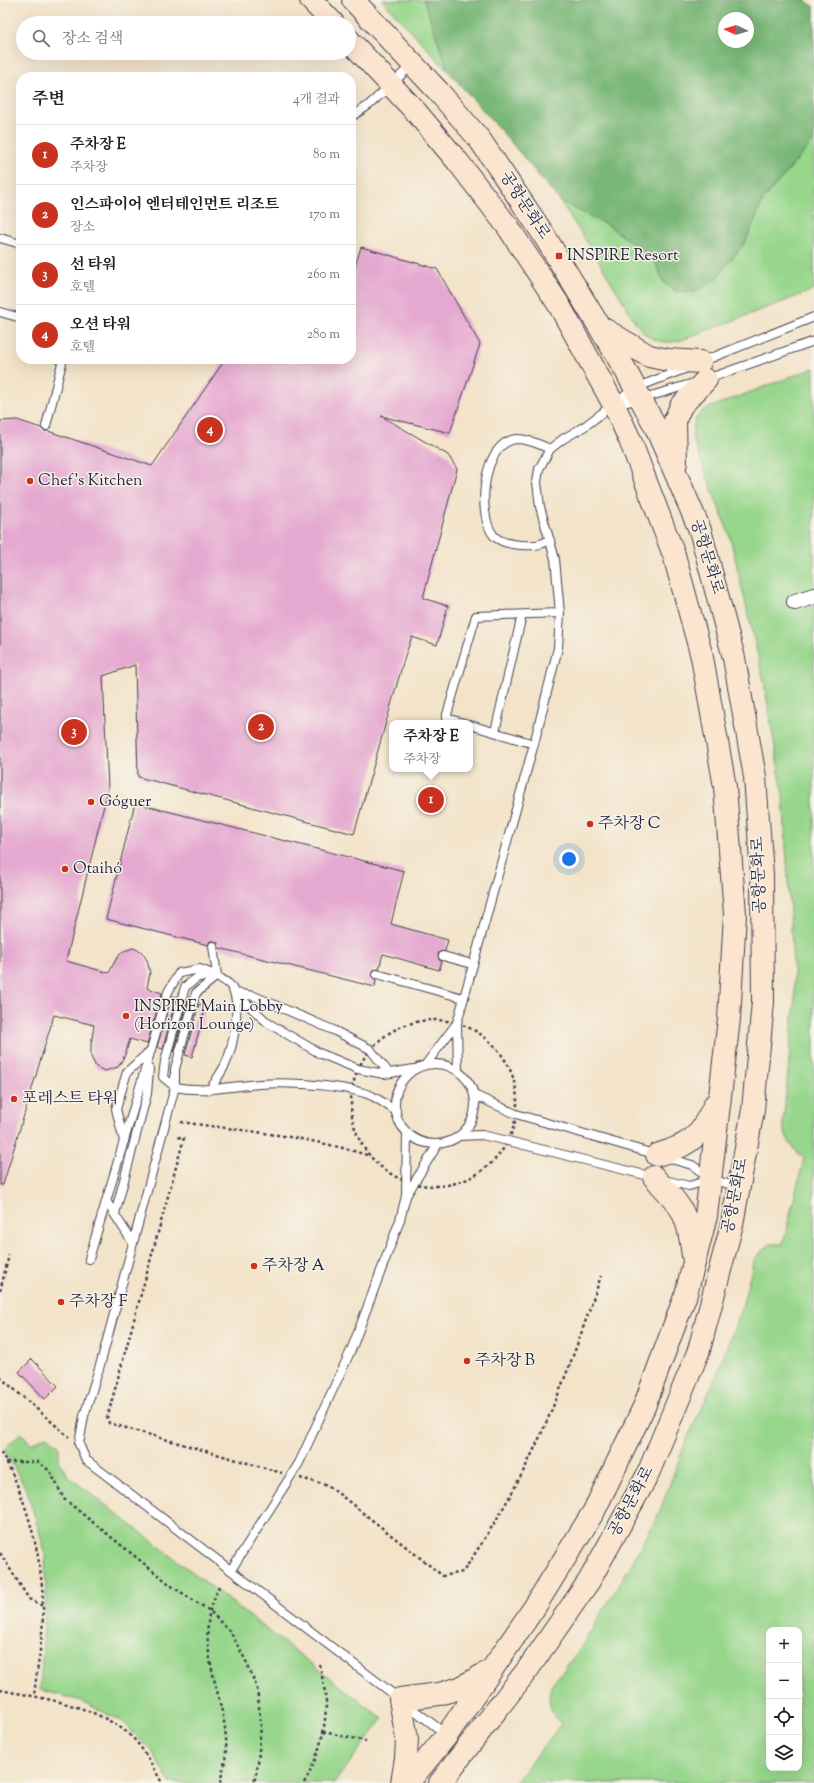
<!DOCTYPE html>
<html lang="ko">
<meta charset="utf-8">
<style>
body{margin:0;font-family:"Sorts Mill Goudy","Noto Serif KR",serif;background:#f2f2f2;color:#202124}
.controls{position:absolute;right:12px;bottom:12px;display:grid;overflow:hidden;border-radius:8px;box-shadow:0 4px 16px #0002}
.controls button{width:36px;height:36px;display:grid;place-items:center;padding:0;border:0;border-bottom:1px solid #e0e0e0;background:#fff;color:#202124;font:20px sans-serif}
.compass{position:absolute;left:718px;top:12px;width:36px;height:36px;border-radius:50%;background:#fff;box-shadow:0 4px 16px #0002;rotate:274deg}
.you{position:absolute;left:569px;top:859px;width:14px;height:14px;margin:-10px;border:3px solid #fff;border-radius:50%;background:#1a73e8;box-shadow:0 0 0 6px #1a73e833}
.badge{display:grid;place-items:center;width:26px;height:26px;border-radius:50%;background:#c8321e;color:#fff;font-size:13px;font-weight:700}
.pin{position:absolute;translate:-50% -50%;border:2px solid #fff;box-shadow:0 1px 4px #0006}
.popup{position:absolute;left:389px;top:720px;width:84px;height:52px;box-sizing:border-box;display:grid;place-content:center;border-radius:8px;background:#fff;filter:drop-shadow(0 1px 3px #0005);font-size:13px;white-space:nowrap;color:#757577}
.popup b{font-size:15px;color:#202124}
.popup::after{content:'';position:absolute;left:50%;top:100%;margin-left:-8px;border:8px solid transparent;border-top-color:#fff}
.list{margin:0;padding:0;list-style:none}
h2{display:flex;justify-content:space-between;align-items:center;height:52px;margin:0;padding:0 16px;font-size:17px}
h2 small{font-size:13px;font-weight:400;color:#757577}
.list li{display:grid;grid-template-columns:26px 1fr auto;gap:12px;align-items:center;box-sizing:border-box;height:60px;padding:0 16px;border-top:1px solid #e0e0e0}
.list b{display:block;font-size:15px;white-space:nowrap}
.list p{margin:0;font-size:13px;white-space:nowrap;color:#757577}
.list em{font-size:13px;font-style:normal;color:#757577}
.icon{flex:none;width:22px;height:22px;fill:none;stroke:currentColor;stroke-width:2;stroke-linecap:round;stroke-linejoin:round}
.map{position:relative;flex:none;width:814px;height:1783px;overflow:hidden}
.search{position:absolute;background:#fff;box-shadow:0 4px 16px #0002;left:16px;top:16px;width:340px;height:44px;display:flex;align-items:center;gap:10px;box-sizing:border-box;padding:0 14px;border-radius:22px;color:#757577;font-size:15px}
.panel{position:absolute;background:#fff;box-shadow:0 4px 16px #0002;left:16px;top:72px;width:340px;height:292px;border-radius:16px}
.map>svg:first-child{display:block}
.green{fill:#97d68b;stroke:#5c7c63;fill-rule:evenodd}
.forest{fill:#79b777;stroke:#4e6c59;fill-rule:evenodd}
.building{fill:#e5a8d0}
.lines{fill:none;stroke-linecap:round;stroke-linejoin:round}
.lane-casing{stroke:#413f50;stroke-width:10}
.street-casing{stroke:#413f50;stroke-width:18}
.secondary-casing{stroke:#413f50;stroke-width:24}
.path{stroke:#413f50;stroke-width:2.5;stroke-dasharray:3 3;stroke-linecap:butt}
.lane{stroke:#fff;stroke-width:8}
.street{stroke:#fff;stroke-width:16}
.secondary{stroke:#fbe5cf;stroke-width:22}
.poi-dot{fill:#c8321e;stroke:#f7f3e8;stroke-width:1.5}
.labels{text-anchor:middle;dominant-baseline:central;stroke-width:3;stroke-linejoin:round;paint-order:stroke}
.street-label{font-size:16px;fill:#22223b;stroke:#f7f3e8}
.poi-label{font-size:16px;fill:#22223b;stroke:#f7f3e8;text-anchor:start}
</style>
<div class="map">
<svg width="814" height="1783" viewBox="0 0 814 1783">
<rect width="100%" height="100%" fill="#f7f3e8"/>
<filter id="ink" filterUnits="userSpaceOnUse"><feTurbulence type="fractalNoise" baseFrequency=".025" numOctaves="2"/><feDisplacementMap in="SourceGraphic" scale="8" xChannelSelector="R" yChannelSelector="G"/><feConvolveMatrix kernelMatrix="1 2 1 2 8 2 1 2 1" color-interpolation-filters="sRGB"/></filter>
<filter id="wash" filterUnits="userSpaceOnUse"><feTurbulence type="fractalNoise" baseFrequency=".012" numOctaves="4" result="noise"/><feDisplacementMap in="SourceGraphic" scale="16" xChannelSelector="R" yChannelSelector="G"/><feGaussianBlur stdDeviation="0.9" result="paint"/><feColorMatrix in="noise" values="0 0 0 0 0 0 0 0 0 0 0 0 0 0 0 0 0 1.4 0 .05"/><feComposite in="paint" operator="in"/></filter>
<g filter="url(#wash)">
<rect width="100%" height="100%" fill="#f3e3c9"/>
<!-- green -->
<g class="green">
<path d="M382,0h42l24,71 -64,-69z"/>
<path d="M814,140v150l-135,51c-17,3 -28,0 -40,-13l-45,-75 -34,-52 49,25 45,33 10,24 51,-3 31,-39 17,-41z"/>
<path d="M814,368v1415h-299l46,-59 -10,-12 -2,-17 2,-9 29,-37 52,-86 27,-50 27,-72 30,-64 27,-74 11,-43 10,-11 7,-5h12l21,-86c-12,-9 -18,-19 -21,-34l12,-127 -12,-202 -19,-113 -34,-145 -37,-98c-1,-13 1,-23 13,-30zM769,1630h30v138h-30z"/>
<path d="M21,1433l10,11 15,-8 13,9v17l10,15 314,242 -49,64h-164l-18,-32 -30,-30 -43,-21 -39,-10 6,-91 -1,-48 -18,-60 -23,-42z"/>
</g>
<!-- forest -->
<path class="forest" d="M424,0h381l9,7v133l-51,60 -17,41 -31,39 -20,12 -19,-1 -12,-8 -10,-24 -45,-33 -49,-25 -56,-67 -56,-63zM724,18h24v24h-24z"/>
<g id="blocks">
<!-- building -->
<g class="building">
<path d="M361,247l76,22 43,75 -30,89 -69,-17 67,39 9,14 -34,129 25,8 -11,39 -25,-8 -7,19 -51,178 -216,-57 -3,-112 -32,11 5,113 -42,172 43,12 6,-12 7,-9 11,-4 8,3 6,9 3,13 -3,15 15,5 -15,51 -17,-5 -5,16 -7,12 -13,4 -9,-4 -5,-10v-13l3,-19 -40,-10 -51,170h-3v-764l17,-1 24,8 3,3h4l104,35 70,-102 1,-5h128v-79z"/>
<path d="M135,803l269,68 -13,53 57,16 -3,11 -6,1 -1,3 1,5 3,1 -3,9 -56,-16 -4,15 -6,1 -1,3 1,5 3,2 -1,7 -156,-39 -1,-5 -3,-2h-5l-2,4 -102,-26z"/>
<path d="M172,996l4,1 -13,52 -6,-2z"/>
<path d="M187,1001h1l-14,51h-1z"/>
<path d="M199,1004l7,2 -14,51 -7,-2z"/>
<path d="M32,1359l26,27 -13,13 -26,-27z"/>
</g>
</g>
</g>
<g filter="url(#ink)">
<use href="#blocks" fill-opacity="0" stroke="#413f50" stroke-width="1"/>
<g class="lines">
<defs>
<g id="lane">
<path d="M351,117l18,-12 44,-41"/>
<path d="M0,238l21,6"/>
<path d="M0,312l21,6"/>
<path d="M701,362l113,-45"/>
<path d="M707,379l107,-38"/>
<path d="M617,404l24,-5 53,-16"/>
<path d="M46,426l17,-67"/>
<path d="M550,540c-5,2 -10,5 -15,5 -11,1 -32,0 -41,-9 -18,-21 -12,-96 24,-97 10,0 23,6 32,10"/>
<path d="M464,723l-18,-5 30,-102 84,-3"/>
<path d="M470,725l64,19"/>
<path d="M495,732l27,-117"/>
<path d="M213,946l4,30"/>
<path d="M443,956l29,8"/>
<path d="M377,974l86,24"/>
<path d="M217,976l-19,1 -13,10 -20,74 -2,16 12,10 -74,275 -17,54 -5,28 7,16 361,275"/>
<path d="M234,992l34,31 51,30 39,16 26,5 30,-5"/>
<path d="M235,993l19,3 79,34 37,19 19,24"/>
<path d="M426,1064l31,-41"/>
<circle cx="435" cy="1104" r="40"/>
<path d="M458,1071l-1,-48 77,-279 24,-96 2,-35 -5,-54 -15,-52 -3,-25 2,-13 11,-20 13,-10 22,-13 50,-38 52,-20"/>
<path d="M210,1090c5,-9 12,-18 16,-27 7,-16 17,-63 4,-78 -3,-3 -9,-6 -13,-9l-21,17 -21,76v18c29,6 56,-1 85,-3 27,-2 88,1 112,12 8,4 16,10 24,15"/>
<path d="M474,1095l42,19 176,51 19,14 27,8"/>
<path d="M459,1136l23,-1 26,6 145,36"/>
<path d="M124,1141l-8,-32 11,-37 23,-21"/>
<path d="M664,1180l25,6 20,-6"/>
<path d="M406,1196l32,-52"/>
<path d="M106,1201l27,42"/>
<path d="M115,1214l32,-120 2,-25"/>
<path d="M89,1259l79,-267 11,-19 21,-4 15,6"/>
<path d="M231,1570l68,-107 53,-115 48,-128 6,-24 1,-63"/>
</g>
<path id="street" d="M795,602l19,-6"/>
<g id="secondary">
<path d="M311,0l22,23"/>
<path d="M353,0l85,91 42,49 62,92 83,137 31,59 44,102 34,128 21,119 7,98 1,127 -10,108 -21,114 -33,126 -52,126 -58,105 -61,88 -88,114"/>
<path d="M349,40l68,73 41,49 50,65 51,78 55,100 16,35 44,115 28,102 23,130 10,127 -6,105 -23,197 -20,78 -42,113 -50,104 -60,97 -87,127 -39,48"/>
<path d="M602,328l47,28 19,4 32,2"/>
<path d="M676,463l-1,-43 6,-14 25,-26"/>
<path d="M657,1155c35,-11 42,-17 58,-51"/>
<path d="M654,1177c9,11 21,21 28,34 7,14 9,30 11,45"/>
<path d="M402,1783l4,-25 1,-19 -7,-40 39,-5 21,-6 28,-16"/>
</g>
</defs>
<!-- lane casing -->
<use href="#lane" class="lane-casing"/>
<!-- street casing -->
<use href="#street" class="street-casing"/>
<!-- secondary casing -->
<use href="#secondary" class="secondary-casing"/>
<!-- path -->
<g class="path">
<circle cx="434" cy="1103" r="83"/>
<path d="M181,1122c63,9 128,14 189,34"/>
<path d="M178,1137l6,1 -77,280 2,5 173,50"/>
<path d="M0,1291l9,-36"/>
<path d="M0,1377l69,60"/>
<path d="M1,1452c25,43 41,104 42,153 1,28 -6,63 -9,91"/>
<path d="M6,1462h32l12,9 14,28 109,88 37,24 21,22 15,28 11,27 4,37 -3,39 -4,19"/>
<path d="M300,1478l23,6 11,6 109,86 20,-4c15,-23 30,-46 43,-69 41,-71 69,-150 95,-227"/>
<path d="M0,1553l29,46 14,7"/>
<path d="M219,1586c-3,9 -8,19 -10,29 -8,49 20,92 17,138 -1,10 -4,20 -6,30"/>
<path d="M0,1690c42,8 89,14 125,41 17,13 27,34 37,52"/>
<path d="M323,1732l43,9"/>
<path d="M304,1783c14,-24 22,-53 22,-81 -1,-12 -4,-25 -6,-37"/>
</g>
<!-- lane -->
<use href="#lane" class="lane"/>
<!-- street -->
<use href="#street" class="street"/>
<!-- secondary -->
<use href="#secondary" class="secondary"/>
</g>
</g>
<!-- markers -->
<g class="poi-dot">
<rect x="555" y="252" width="8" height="8" rx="2"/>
<circle cx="30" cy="481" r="4"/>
<circle cx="91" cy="802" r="4"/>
<circle cx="590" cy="824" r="4"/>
<circle cx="65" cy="869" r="4"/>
<circle cx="126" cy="1016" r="4"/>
<circle cx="14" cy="1099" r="4"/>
<circle cx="254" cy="1266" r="4"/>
<circle cx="61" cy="1302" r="4"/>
<circle cx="467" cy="1361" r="4"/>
</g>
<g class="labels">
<!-- street labels -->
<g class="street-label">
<text transform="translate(524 206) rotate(57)">공항문화로</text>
<text transform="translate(706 557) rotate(73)">공항문화로</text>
<text transform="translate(760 875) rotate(-92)">공항문화로</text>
<text transform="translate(736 1196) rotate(-79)">공항문화로</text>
<text transform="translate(632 1502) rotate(-62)">공항문화로</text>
</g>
<!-- poi labels -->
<g class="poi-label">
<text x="567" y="256">INSPIRE Resort</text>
<text x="38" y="481">Chef's Kitchen</text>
<text x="99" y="802">Góguer</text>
<text x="598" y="824">주차장 C</text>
<text x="73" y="869">Otaihó</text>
<text x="134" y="1007">INSPIRE Main Lobby<tspan x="134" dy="18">(Horizon Lounge)</tspan></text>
<text x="22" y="1099">포레스트 타워</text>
<text x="262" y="1266">주차장 A</text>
<text x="69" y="1302">주차장 F</text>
<text x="475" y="1361">주차장 B</text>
</g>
</g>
</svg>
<div class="controls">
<button>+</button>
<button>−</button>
<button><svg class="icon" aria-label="locate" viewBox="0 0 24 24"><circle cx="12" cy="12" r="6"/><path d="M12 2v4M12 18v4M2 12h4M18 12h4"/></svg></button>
<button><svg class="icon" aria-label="layers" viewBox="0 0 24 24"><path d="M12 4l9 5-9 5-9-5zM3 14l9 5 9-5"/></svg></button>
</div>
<svg class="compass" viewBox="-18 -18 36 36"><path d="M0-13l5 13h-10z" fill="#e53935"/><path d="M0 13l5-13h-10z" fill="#757577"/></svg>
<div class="you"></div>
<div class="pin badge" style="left:431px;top:800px">1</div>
<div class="popup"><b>주차장 E</b>주차장</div>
<div class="pin badge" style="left:261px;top:727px">2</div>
<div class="pin badge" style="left:74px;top:732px">3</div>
<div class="pin badge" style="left:210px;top:430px">4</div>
<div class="search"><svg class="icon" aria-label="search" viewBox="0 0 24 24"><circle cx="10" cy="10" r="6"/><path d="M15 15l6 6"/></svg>장소 검색</div>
<section class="panel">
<h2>주변<small>4개 결과</small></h2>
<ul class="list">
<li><span class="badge">1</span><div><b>주차장 E</b><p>주차장</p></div><em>80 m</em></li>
<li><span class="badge">2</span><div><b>인스파이어 엔터테인먼트 리조트</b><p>장소</p></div><em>170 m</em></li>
<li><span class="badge">3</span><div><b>선 타워</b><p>호텔</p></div><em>260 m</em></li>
<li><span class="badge">4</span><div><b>오션 타워</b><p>호텔</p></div><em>280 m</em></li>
</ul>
</section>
</div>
